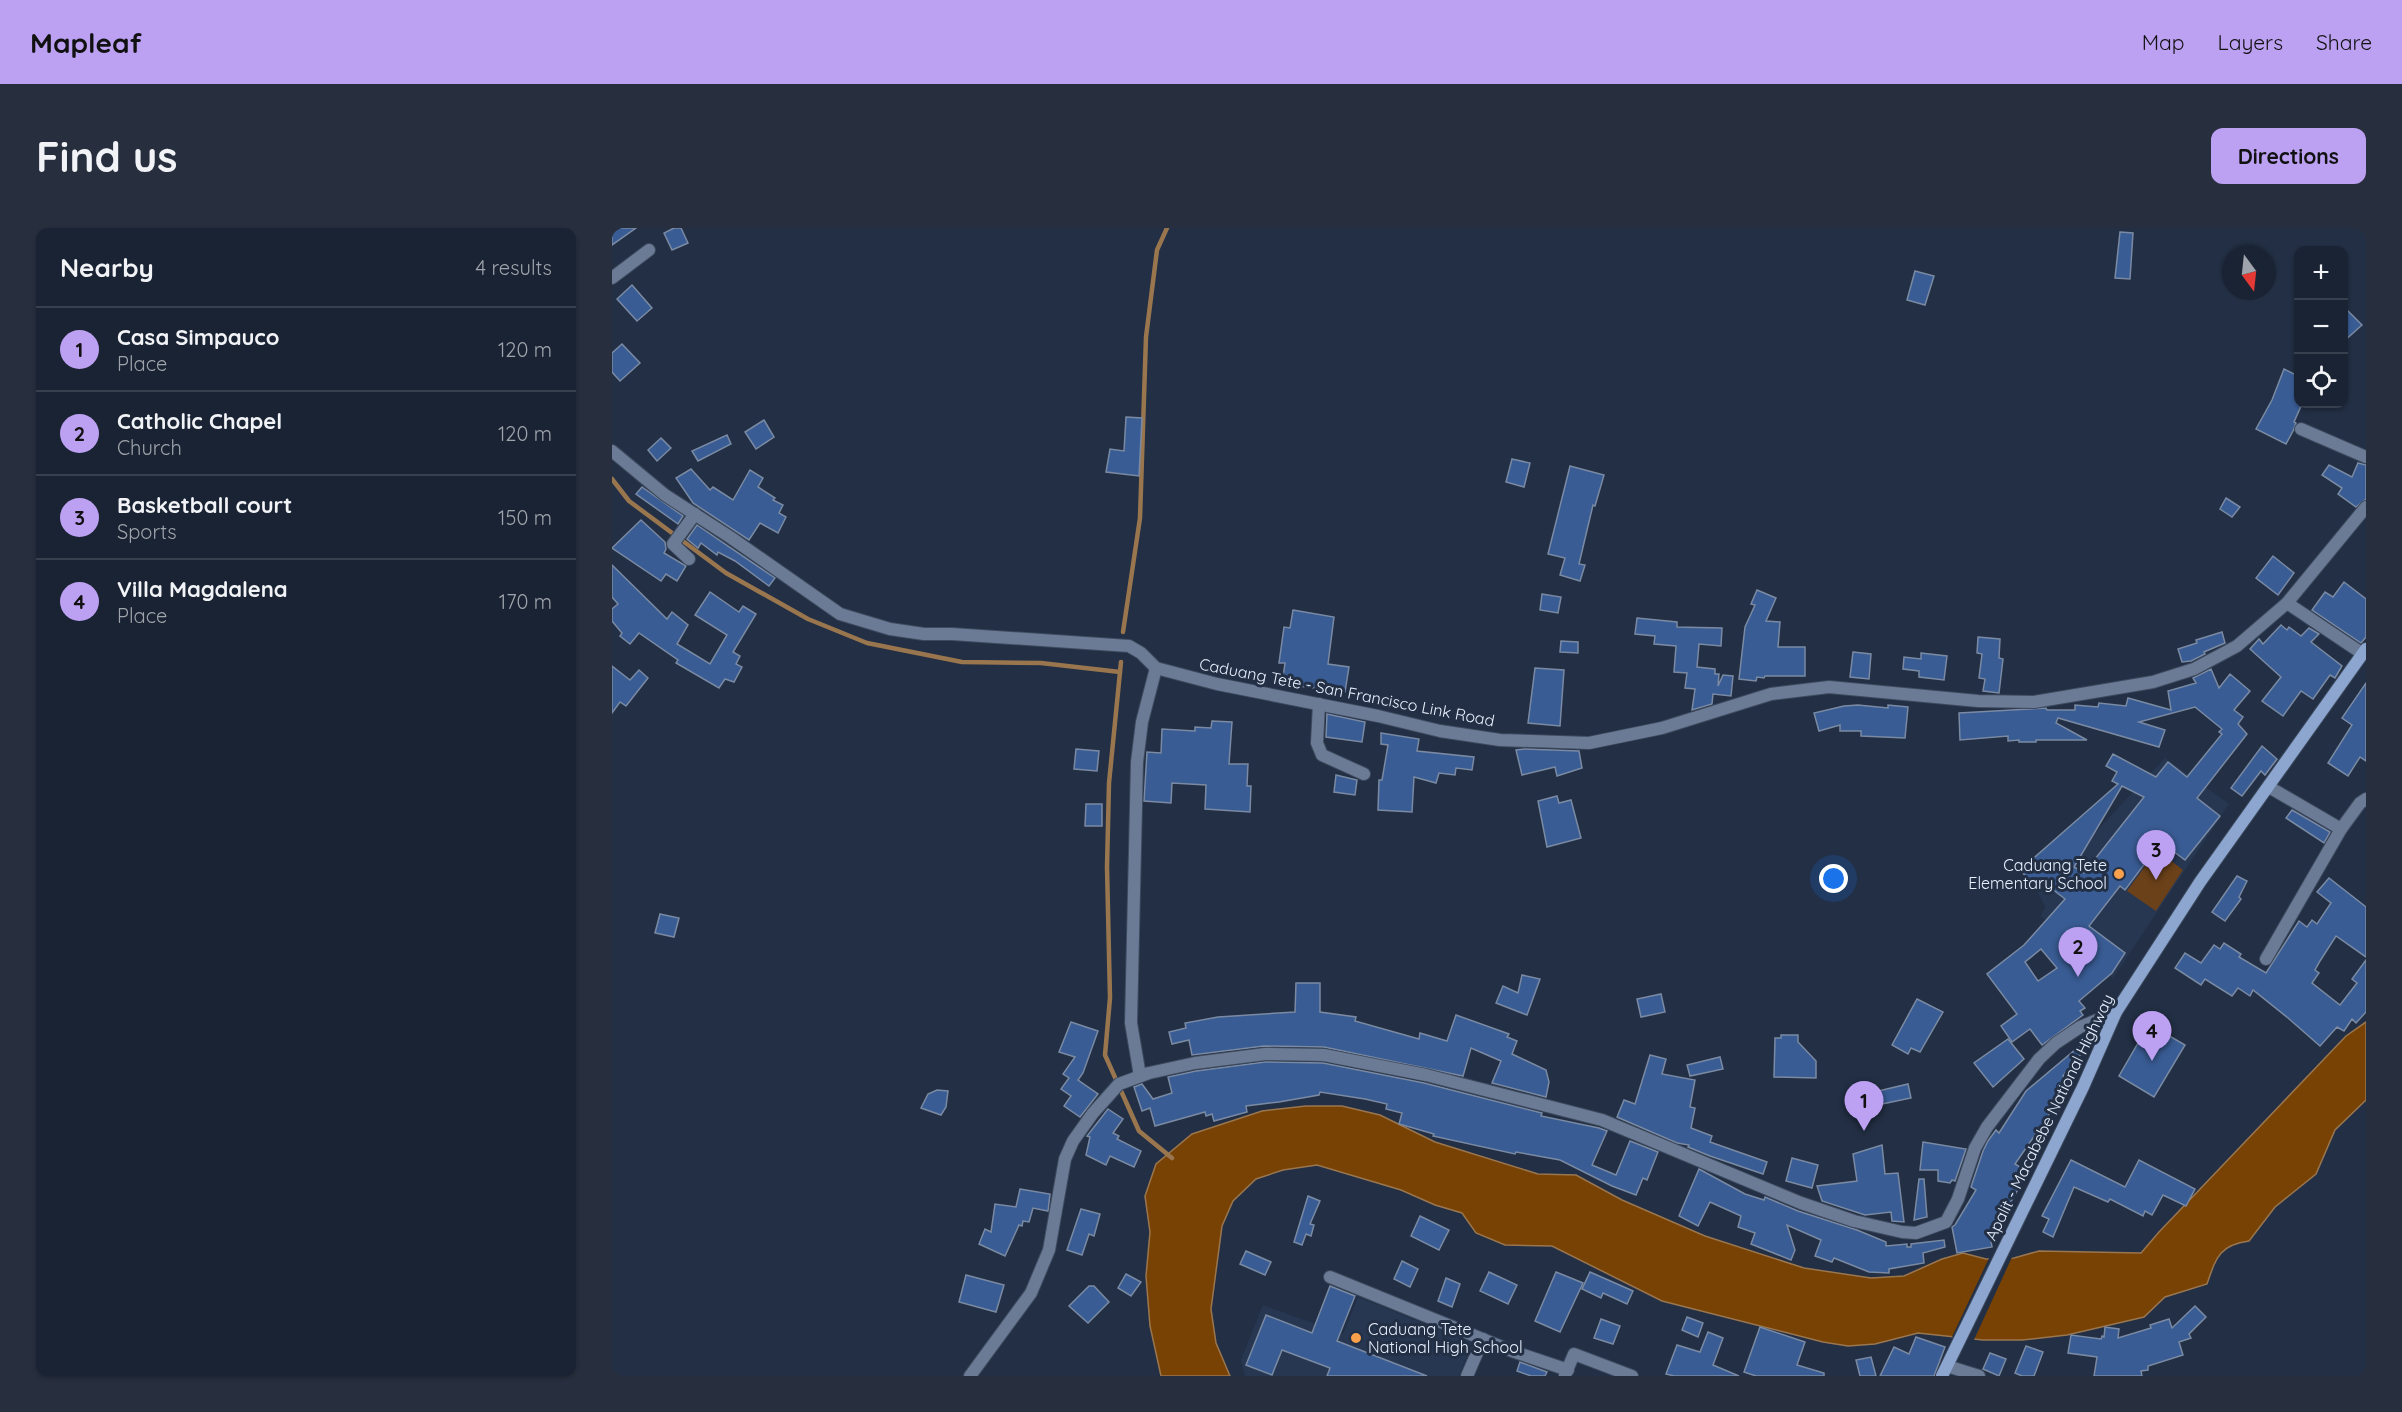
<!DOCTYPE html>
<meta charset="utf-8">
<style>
body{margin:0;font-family:Quicksand,sans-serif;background:#272f3f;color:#f1f3f6}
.controls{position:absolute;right:18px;top:18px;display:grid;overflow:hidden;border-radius:12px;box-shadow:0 2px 4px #0004}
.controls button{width:54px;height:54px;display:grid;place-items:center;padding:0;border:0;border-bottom:2px solid #38404e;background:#1a2333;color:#f1f3f6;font:30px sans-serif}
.compass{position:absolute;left:1610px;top:18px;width:54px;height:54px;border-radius:50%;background:#1a2333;box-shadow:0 2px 4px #0004;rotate:165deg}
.you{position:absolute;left:1222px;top:651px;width:21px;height:21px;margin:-15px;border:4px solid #fff;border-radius:50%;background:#1a73e8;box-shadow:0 0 0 9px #1a73e833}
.badge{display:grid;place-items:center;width:39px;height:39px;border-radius:50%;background:#bca0f2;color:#111;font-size:20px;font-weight:700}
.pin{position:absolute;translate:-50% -50px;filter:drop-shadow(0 2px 3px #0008)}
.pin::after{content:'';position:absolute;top:32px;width:21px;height:18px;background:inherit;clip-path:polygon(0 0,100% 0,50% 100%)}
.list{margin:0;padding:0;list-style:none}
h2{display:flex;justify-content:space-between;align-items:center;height:78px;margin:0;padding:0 24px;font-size:26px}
h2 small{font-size:20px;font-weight:400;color:#9fa4ac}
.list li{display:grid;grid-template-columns:39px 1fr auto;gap:18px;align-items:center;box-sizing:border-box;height:84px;padding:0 24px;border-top:2px solid #38404e}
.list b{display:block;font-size:22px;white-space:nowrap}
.list p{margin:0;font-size:20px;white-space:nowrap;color:#9fa4ac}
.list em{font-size:20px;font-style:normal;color:#9fa4ac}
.icon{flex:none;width:33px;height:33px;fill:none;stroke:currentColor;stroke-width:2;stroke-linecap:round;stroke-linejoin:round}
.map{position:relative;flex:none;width:1754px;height:1148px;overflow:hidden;border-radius:12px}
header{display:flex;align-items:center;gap:36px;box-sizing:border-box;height:84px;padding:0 30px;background:#bca0f2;color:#111}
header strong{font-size:28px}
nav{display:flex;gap:33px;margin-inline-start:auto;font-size:21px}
.intro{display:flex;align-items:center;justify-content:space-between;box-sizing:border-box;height:144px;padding:0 36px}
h1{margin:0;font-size:42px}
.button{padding:15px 27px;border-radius:12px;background:#bca0f2;color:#111;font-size:21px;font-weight:700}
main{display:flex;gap:36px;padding:0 36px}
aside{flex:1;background:#1a2333;border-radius:12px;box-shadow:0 2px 4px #0004}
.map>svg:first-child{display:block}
.built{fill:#273752}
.green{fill:#6b411a}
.water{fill:#784204;stroke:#9a764f;stroke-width:1.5}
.pier{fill:#222f44}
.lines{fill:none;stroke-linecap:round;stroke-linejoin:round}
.stream{stroke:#9a764f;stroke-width:4.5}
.building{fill:#395c94;stroke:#7a8aa3;stroke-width:1.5;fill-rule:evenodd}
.minor-casing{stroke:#3e4a5e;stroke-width:14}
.tertiary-casing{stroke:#3e4a5e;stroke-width:14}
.secondary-casing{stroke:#3e4a5e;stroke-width:14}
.minor{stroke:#6b7b95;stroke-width:12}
.tertiary{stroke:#6b7b95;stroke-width:12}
.secondary{stroke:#8ca6d0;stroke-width:12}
.poi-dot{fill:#f9a04d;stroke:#222f44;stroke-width:2}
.labels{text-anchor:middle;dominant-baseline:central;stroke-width:6;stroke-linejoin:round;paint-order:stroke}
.street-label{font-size:16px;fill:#e8f1ff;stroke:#222f44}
.poi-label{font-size:16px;fill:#e8f1ff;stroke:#222f44;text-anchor:end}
</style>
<header>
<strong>Mapleaf</strong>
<nav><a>Map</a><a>Layers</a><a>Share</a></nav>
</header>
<div class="intro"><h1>Find us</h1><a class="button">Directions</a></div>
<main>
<aside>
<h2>Nearby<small>4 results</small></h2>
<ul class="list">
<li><span class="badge">1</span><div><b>Casa Simpauco</b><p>Place</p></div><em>120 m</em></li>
<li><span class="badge">2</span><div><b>Catholic Chapel</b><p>Church</p></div><em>120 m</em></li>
<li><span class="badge">3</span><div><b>Basketball court</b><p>Sports</p></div><em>150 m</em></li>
<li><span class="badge">4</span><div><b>Villa Magdalena</b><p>Place</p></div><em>170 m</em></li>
</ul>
</aside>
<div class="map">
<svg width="1754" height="1148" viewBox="0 0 1754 1148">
<rect width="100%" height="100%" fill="#222f44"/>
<!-- built -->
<g class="built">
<path d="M1553,530l64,46 -116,174 -37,-36 -35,-26 4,-9 -8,-16 36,-35z"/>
<path d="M746,1069l114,46 -13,33h-214l-4,-16 22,-55 80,29z"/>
</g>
<!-- green -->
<path class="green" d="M1545,622l26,20 -27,41 -29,-20z"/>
<!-- water -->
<path class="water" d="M1754,794v78l-31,30 -19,44 -41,33 -26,34c-30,4 -33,17 -42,43l-42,13 -21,20 -77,18 -45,5h-39l-65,-7 -43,11 -27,2 -25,-4 -161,-41 -110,-55 -47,-1 -29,-12 -14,-20 -27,-8 -34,-15 -84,-25 -34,5 -27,9 -23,22 -11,25 -11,83 5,34 14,33h-69l-11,-50 -4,-50 4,-44 -5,-36 11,-32 36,-30 70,-23 44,-5h36l38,9 55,27 103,32 38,1 46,25 83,36 99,32 67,10 33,-2 38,-17 21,-6 23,6 28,-1 25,-7 102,2 18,-21 187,-196z"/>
<!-- pier -->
<path class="pier" d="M1401,1027l-40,87 -21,-5 38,-81z"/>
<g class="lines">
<!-- stream -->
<g class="stream">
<path d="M0,251l17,22 97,72 82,46 59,24 95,19 79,1 79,9"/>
<path d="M511,404l17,-114 6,-181 11,-87 10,-22"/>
<path d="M509,434l-12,121 -2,84 3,131 -5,57 34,76 33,27"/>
</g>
</g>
<!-- building -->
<g class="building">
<path d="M0,0h24l-24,17z"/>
<path d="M62,0h7l7,15 -16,7 -8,-17z"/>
<path d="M1508,4l13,1 -3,46 -15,-1z"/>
<path d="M1303,43l19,5 -9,29 -18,-5z"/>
<path d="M20,57l20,23 -15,13 -20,-22z"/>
<path d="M1731,78l19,19 -19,17z"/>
<path d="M10,116l18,19 -20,18 -8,-9v-19z"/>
<path d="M1672,141l14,7v28h4l-8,18 2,1 -3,8 -7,13 -30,-15 16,-29z"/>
<path d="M514,189l16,1 -3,58 -33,-4 4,-23 14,2z"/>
<path d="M152,192l10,17 -18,12 -11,-17z"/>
<path d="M115,207l4,9 -33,17 -6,-10z"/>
<path d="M49,210l10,10 -14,13 -9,-11z"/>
<path d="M900,231l18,4 -6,24 -18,-5z"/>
<path d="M1746,235l8,2v34l-10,8 -18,-13 4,-6 -20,-13 7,-10 23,12z"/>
<path d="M958,238l34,9 -9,31 -2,-1 -14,59 6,1 -5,16 -20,-6 5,-17 -17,-4z"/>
<path d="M79,241l19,21 3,-3 20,13 17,-30 13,8 -5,9 17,11 -2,2 10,5 -4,8 7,4 -8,16 -18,-10 -11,17 -56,-37 -17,-25z"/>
<path d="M30,259l41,29 -5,8 -42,-30z"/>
<path d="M1614,270l14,9 -8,10 -12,-8z"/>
<path d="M29,292l24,22 1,7 -2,4 22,13 -9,15 -11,-7 -5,7 -49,-33z"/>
<path d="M85,297l78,53 -6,8 -34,-25 -17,-9 -1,3 -16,-12 -3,5 -11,-9z"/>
<path d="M1661,328l21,17 -16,22 -22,-17z"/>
<path d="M0,337l55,54 5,-7 16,13 -11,19 33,20 17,-29 -32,-20 15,-23 29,20 4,-6 13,8 -23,38 7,4 -4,8 6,3 -8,15 -9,-3 -6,9 -43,-25 2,-3 -39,-27 -9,11 -10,-8 2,-3 -10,-12v-12l6,-5 -6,-7z"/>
<path d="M1732,354l22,17v38l-5,6 -49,-33 13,-18 8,5z"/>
<path d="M1145,362l19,8 -10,23 14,1 -2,25h27v29h-40l-1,2 -7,-1 -1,4 -17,-2 6,-52 10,-22 -4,-1z"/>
<path d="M930,366l19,3 -3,16 -18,-3z"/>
<path d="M681,382l41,7 -6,47 21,3 -4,25 -63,-8 3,-21h-6l5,-36 6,1z"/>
<path d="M1025,390l40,4v5l45,1 -1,18 -22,-2 -2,23 18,2v5h4l-1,12 5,-11 10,1 -2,20 -18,-2 -1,10 -20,6 3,-21 -10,-1 2,-15 -13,-1 2,-26 -22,-2 1,-8 -20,-2z"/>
<path d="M1669,397l6,5 2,-3 12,9 8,-8 10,6 -8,8 31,24 -7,12 -5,-3 -17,24 -12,-8 -18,25 -21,-15 19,-24 -31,-28 9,-10 4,5z"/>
<path d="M1610,404l3,11 -21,9 1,2 -14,7 -9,1 -4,-13 19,-6 -1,-3z"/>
<path d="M1366,409l22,2 -1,19 4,1 -4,34 -16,-2 2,-12 -6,-1 3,-24 -5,-1z"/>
<path d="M949,413l17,1v11l-18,-1z"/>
<path d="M1241,424l18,2 -2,25 -19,-2z"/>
<path d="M1309,425l26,3 -3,24 -25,-3v-6l-16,-2 1,-12 17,2z"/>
<path d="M0,438l18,14 9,-10 9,8 -22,28 -6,-4 -8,11z"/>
<path d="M923,440l29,2 -4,56 -32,-3z"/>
<path d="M1599,441l8,19 11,-14 20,17 -16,19 9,7 -5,7 9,10 -50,64 23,18 -35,44 -24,-18 -36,48 -5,-4 -31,40 36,27 -13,20 -33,28 6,7 -5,3 3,4 -41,30 -12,-16 -18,13 -11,-16 16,-12 -30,-40 37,-29 41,-46 -27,-21 -6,5 -12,-13 98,-86 -6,-3 5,-9 -11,-6 7,-12 43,23 12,-15 19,15 35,-43 -3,-2 3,-3 -27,-22 -56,15 26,8 -6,17 -101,-29 -2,5 31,17h-51v2h-17v-2l-11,1v-5l-48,4 -1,-27 87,-5 1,2h28v-5l23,2 1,-4 27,3 2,-8 43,12 -3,-19 28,-8 -3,-5zM1510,558l22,11 -60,76 -10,-6zM1429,721l16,19 -19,13 -13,-19z"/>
<path d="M1754,455v78l-6,-4 -12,19 -20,-13 24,-38 -10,-7z"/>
<path d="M1246,477l30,3v-3l20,2 -3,31 -44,-2v-5h-21v-6l-21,6 -5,-18 30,-7z"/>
<path d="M715,486l38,8 -3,20 -36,-5z"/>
<path d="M600,493l20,1 -3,42h19l-1,22h4l-1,26 -45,-3 1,-24 -34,-2 -1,20 -27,-2 3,-49 14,1 1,-24 33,2v-4l16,1z"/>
<path d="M769,505l38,6 -2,12 57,6 -2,13 -16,-2 -1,7 -16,-2 -3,10 -22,-6 -2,35 -34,-2 1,-30h3l6,-35 -7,-1z"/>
<path d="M1650,518l15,13 -12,16 -4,-4 -19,25 -11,-8z"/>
<path d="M464,521l23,2 -2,20 -23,-2z"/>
<path d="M913,521l54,2 3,17 -25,8 -2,-9 -33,8 -6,-25z"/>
<path d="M724,547l21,5 -2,15 -21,-3z"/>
<path d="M945,568l2,7 12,-3 10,38 -34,9 -9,-46z"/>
<path d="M474,576h16v22h-17z"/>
<path d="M1680,582l38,22 -6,11 -38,-25z"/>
<path d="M1625,648l10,5 -8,16 2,2 -16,22 -13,-9z"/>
<path d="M1717,650l37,29v50l-30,-21 -16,25 -5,9 4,3 -7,10 28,22 17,-22 -5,-4 14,-19v52l-10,11 -4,-4 -8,12 -7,-4 -17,19 -32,-28 -35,-28 -3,6 -12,-8 -6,8 -27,-17 -4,6 -26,-17 10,-15 16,10 13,-18 6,4 4,-6 17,11 -2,3 27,16 33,-52 8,6 5,-7 5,4 14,-21 -14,-11z"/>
<path d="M48,686l19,4 -5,19 -19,-4z"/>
<path d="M910,747l18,4 -13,36 -31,-12 7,-17 15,7z"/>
<path d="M684,755h24v29l36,5 -1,4 64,18 1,-6 27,8 9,-26 53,19 -2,3 10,4 -5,13 34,16 3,12 -3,15 -54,-14 9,-22 -30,-13 -8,28 -139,-29 -60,-1 -72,9 -3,-15 -17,4 -3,-12 17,-4 -1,-5 33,-6 77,-5z"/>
<path d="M1049,766l4,18 -24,5 -4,-18z"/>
<path d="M1305,771l26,13 -23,40 -9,-4 -3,6 -16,-9z"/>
<path d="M459,794l27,9 -15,42 -5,7 20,14 -18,23 -16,-11 7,-10 -10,-7 8,-11 -6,-4 12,-17 -16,-5z"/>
<path d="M1537,796l36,21 -31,52 -35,-21z"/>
<path d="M1169,807h17v7l18,19v17l-42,-1 1,-39h6z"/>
<path d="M1396,811l16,20 -31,28 -19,-24z"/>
<path d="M1470,816l4,4 -23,28 10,9 -15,20 3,2 -6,9 -5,-3 -35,51 13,8 -24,42 2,1 -15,26 1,6 -35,6 -5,-26 3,-2 21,-35 -5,-3 12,-36 5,-10 8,-11 3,3 27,-42z"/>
<path d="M1038,827l16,4 -4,15 33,6 -5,27 5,1 -4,20 21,8 -2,6 57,20 -4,12 -53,-18 -22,-9 1,-2 -12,-2 -60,-26 7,-17 11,4z"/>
<path d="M1108,829l3,12 -33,7 -3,-11z"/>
<path d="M653,834l58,1 101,20 118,30 -1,3 58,12 8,3 -15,34 24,10 14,-34 28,11 -11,28 -4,-2 -7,17 -24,-9 -52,-26 -44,-8 -1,2 -82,-18 1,-2 -35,-10 3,-11 -16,-4 1,-5 -22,-5 -45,-7 -1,3 -40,7 -33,4 1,6 -33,9 -2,-7 -6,2 -1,-4 -50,14 -5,-18 -8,3 -8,-24 8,-3 11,15 19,-6 -4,-16 28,-6z"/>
<path d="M1296,856l3,14 -34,7 -3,-13z"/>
<path d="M325,862l11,1 -2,16 -5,8 -20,-7 7,-14z"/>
<path d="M496,881l15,10 -10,14 6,3 -2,3 24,12 -7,16 -24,-11 -4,9 -20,-10 4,-18 -3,-1z"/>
<path d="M1311,914l43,7 -11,32 -3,-1 -2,3 -12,-2v-11h-18z"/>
<path d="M1270,917l3,29 13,-1 6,49 -12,-1 -1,-9 -26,3 -43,-14 -5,-15 40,-5 -4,-27z"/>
<path d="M1180,930l26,7 -6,23 -26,-7z"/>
<path d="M1459,932l54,27 14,-27 56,29 -9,17 -23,-11 -11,20 -7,-4 -2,5 -33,-17 -2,3 -34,-15 -21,50 -10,-5 6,-13 -7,-3z"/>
<path d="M1087,941l46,25 19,6 1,-3 33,14 59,19 29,12v4l21,-2v3h4v-3l33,-4 1,7 -22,6 1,10 -35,6v4l-20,-1 -35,-14 -2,4 -17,-6 6,-16 -34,-15 8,25 -4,10 -40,-16 4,-11 -17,-6 3,-11 -31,-14 -12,24 -19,-10z"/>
<path d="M1307,951h5l3,38 -13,3z"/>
<path d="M408,961l30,5 -2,17 -15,-3 -4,14 -6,-1 -1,5 -3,-1 -14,31 -26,-12 6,-15 6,3 4,-28 21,3z"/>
<path d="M696,968l12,5 -10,23 4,1 -3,11 -5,-2 -4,11 -8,-3z"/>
<path d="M469,981l19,5 -6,22 -5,-2 -7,21 -15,-5z"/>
<path d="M808,988l29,14 -10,20 -28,-14z"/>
<path d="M634,1023l25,11 -6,13 -25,-11z"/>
<path d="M790,1033l16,8 -8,18 -16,-8z"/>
<path d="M877,1044l28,13 -9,19 -28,-13z"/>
<path d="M944,1044l27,11 -23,49 -25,-11z"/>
<path d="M978,1044l43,19 -6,13 -24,-11 -2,5 -19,-9z"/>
<path d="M514,1046l15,8 -10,14 -13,-8z"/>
<path d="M354,1047l38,10 -8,27 -37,-10z"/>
<path d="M834,1050l14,6 -8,23 -14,-6z"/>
<path d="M477,1058h5l15,16 -21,21 -19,-17z"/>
<path d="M718,1058l25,10 -18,45 90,35h-100l3,-8 -48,-18 -10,25 -26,-10 20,-50 46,18z"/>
<path d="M1583,1078l11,11 -17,17 2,4 -12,4 4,13 -35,11v4l-7,1 1,5h-48l3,-19 -29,-4 3,-18 30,4 1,-3 2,1 1,-10 14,2 -1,9 33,-10 -1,-3 19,-6 3,9z"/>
<path d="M1075,1089l16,6 -5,14 -16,-7z"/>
<path d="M989,1091l19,7 -7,18 -19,-6z"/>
<path d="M1148,1099l45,15 -8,23 27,8v3h-68l-12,-4z"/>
<path d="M1096,1104l15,6 -10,27 26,11h-65l-8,-2 11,-29 23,7z"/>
<path d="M1304,1109l29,10 -11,29h-54l14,-29 15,7z"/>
<path d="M1414,1118l17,6 -9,24h-12l-7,-3z"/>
<path d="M1378,1125l16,6 -7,17 -16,-7z"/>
<path d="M1259,1129l5,19h-16l-4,-16z"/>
<path d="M908,1134l27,10 -2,4h-14l-14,-5z"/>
</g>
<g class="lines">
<defs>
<g id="minor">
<path d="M0,50l37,-28"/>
<path d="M1689,201l65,28"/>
<path d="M0,223l53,44 65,42 110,77 50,15 34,5h28l177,12 12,7 15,15 61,16 161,32 62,15 60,9 89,3 73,-15 109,-34 58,-7 149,14 56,1 119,-20 41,-13 43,-23 50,-43 79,-96"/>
<path d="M77,331l-16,-15 22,-30"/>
<path d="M1675,375l76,51"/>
<path d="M707,476l-2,39 5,12 42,19"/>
<path d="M1657,559l72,42"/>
<path d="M1654,731l75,-130 19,-26 6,-4"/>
<path d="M528,848l-9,-53 6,-261 5,-40 14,-54"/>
<path d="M718,1049l182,74 56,19"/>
<path d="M953,1147l9,-21 58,22"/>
<path d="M358,1148l61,-83 18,-43 16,-91 8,-18 20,-28 26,-29 30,-11 46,-10 70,-9 59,1 102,20 176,45 199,83 53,18 48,11 14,1 30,-11 12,-23 17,-51 12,-21 52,-68 17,-16 24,-16 36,-15"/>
<path d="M855,1148l16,-37"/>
</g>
<path id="tertiary" d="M1335,1138l32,10"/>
<path id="secondary" d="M1330,1148l141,-289 33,-75 84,-130 166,-233"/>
</defs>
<!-- minor casing -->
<use href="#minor" class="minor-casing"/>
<!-- tertiary casing -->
<use href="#tertiary" class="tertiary-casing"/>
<!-- secondary casing -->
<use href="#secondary" class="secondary-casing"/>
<!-- minor -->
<use href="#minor" class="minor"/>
<!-- tertiary -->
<use href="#tertiary" class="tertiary"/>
<!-- secondary -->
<use href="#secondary" class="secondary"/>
</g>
<!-- markers -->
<g class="poi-dot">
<circle cx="1507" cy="646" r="6"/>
<circle cx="744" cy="1110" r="6"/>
</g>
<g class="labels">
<!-- street labels -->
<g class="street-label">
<text transform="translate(735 464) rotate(11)">Caduang Tete - San Francisco Link Road</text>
<text transform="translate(1437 889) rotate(-64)">Apalit - Macabebe National Highway</text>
</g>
<!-- poi labels -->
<g class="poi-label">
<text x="1495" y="637">Caduang Tete<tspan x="1495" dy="18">Elementary School</tspan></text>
<text x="756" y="1101" text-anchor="start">Caduang Tete<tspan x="756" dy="18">National High School</tspan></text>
</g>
</g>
</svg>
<div class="controls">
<button>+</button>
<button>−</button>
<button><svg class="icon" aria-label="locate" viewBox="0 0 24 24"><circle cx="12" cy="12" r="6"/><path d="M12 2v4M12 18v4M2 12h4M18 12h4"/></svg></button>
</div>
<svg class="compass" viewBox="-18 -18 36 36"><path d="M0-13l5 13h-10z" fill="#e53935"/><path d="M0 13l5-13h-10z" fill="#9fa4ac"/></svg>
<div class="you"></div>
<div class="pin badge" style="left:1252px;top:903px">1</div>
<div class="pin badge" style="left:1466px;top:749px">2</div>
<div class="pin badge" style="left:1544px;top:652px">3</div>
<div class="pin badge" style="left:1540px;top:833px">4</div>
</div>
</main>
